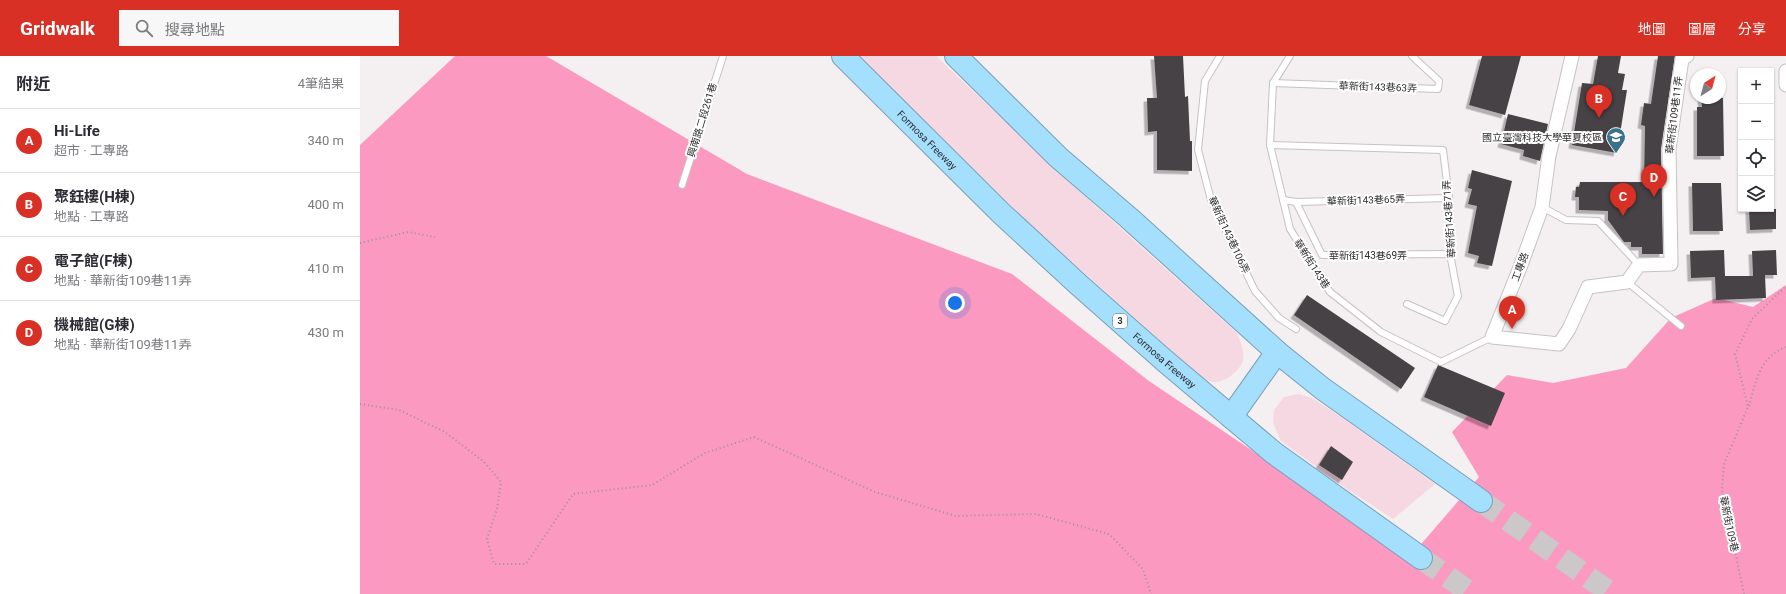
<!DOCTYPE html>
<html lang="zh-TW">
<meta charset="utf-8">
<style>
body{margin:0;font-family:Roboto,"Noto Sans TC",sans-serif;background:#f7f7f7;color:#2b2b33}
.controls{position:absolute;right:12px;top:12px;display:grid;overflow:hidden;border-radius:0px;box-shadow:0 1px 3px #0004}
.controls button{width:36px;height:36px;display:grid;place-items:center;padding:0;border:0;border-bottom:1px solid #e1e1e2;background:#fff;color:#2b2b33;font:20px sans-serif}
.compass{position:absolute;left:1330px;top:12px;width:36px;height:36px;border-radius:50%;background:#fff;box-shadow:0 1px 3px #0004;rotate:36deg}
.you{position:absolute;left:595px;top:247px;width:14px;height:14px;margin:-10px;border:3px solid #fff;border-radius:50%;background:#1a73e8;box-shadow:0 0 0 6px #1a73e833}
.badge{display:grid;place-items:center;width:26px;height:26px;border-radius:50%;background:#d93025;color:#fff;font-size:13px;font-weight:700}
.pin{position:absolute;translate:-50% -33px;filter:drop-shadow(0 1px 2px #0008)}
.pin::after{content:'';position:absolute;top:21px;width:14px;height:12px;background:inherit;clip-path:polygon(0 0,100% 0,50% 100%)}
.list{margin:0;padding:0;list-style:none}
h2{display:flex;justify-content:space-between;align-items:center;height:52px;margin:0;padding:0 16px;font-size:17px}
h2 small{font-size:13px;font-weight:400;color:#7c7c81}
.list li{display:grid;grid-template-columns:26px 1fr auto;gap:12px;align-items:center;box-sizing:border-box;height:64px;padding:0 16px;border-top:1px solid #e1e1e2}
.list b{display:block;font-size:15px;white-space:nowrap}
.list p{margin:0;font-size:13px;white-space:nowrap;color:#7c7c81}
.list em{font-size:13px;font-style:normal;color:#7c7c81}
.icon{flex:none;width:22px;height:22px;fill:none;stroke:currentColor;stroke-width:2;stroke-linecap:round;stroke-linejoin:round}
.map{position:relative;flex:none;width:1426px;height:538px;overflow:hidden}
header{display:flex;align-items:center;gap:24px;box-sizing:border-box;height:56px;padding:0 20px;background:#d93025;color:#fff}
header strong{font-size:19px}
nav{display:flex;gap:22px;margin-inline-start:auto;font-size:14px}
.search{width:280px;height:36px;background:#f7f7f7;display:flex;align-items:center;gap:10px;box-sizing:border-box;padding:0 14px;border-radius:0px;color:#7c7c81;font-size:15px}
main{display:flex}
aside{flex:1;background:#fff}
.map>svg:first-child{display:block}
.green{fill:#f6d8e3}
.forest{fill:#fc99c0}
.building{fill:#474345;filter:url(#shadow)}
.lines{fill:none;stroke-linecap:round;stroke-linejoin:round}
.highway-tunnel{stroke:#ccc8c9;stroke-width:22;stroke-dasharray:22 11;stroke-linecap:butt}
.lane-casing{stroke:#c7c2c4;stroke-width:8}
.street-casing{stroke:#c7c2c4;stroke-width:15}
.highway-casing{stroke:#7ba0b4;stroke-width:24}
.path{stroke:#989595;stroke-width:2;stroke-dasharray:1 3;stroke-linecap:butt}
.lane{stroke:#fff;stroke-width:6}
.street{stroke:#fff;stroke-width:13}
.highway{stroke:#a5dffe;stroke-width:22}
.labels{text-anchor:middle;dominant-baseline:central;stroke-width:4;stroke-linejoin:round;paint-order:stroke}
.shield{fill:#fff;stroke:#6c6b6b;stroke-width:1}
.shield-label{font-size:9px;font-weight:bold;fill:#2d2c2c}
.street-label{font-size:10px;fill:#2d2c2c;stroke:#fff}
.poi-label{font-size:10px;fill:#2d2c2c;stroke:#fff;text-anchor:end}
</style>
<header>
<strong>Gridwalk</strong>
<div class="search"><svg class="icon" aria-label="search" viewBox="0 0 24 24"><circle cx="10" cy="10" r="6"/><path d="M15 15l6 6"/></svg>搜尋地點</div>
<nav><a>地圖</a><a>圖層</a><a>分享</a></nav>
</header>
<main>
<aside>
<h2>附近<small>4筆結果</small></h2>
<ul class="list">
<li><span class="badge">A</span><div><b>Hi-Life</b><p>超市 · 工專路</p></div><em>340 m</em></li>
<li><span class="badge">B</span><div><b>聚鈺樓(H棟)</b><p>地點 · 工專路</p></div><em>400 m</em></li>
<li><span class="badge">C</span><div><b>電子館(F棟)</b><p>地點 · 華新街109巷11弄</p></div><em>410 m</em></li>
<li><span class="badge">D</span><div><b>機械館(G棟)</b><p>地點 · 華新街109巷11弄</p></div><em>430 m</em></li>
</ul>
</aside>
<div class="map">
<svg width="1426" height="538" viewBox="0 0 1426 538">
<defs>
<filter id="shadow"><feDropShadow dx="-3.5" dy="3.5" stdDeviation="0" flood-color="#0004"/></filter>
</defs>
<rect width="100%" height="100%" fill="#f4eff0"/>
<!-- green -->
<g class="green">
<path d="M498,0h78l132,125 169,152c3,8 8,19 6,28 -4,10 -18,22 -29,21 -4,0 -9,-3 -12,-4l-170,-152z"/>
<path d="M938,338l14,4 29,19 94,67 -42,35 -46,-30 -66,-48 -8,-18 1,-13 10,-13z"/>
</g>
<!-- forest -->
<path class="forest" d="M95,0h91l201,118 265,100 137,107 261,176 69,-80 -27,-45 55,-57 46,8 73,-15 45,-50 45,-20 37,9 33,-22v309h-1426v-449z"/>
<!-- building -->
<g class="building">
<path d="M794,0h29l2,41 3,-1 2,45h2v30l-35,-1v-39l-9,1 -1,-34h10z"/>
<path d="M1122,0h39l-16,59 -36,-10z"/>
<path d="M1238,0h23l-3,17 7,1 -3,16h5l-10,63 -45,-8 10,-62 11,1z"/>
<path d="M1298,0h17l-14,93 2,105h-21v-7h-11v-5h-7l-16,-22v-9l-29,-1v-13h-4l1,-10h3l1,-5h64l1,-56 -4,-1 3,-22 7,1z"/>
<path d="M1341,42h22l1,58h-27v-49h5z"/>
<path d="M1148,58l40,10 -8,37 -17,-5 1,-6 -23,-6z"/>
<path d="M1112,114l40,11 -20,85 -15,-3 2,-7 -11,-3 9,-47 -9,-2 4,-15 -4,-1z"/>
<path d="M1332,127h29l2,48h-30z"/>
<path d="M1389,153h27v20l-26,1z"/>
<path d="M1364,194l1,26h28l-1,-25 24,-1 1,25h-12l1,23 -50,2 -1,-23 -24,1 -1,-27z"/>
<path d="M947,239l108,73 -14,21 -107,-74z"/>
<path d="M1078,309l67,28 -14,33 -67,-29z"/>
<path d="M971,390l22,16 -11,18 -23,-15z"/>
</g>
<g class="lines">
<!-- highway-tunnel -->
<g class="highway-tunnel">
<path d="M1121,445l131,93"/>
<path d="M1061,502l51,36"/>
</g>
<defs>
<g id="lane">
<path d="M860,0l-15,25 -7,69 13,50 44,91 24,27 17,11"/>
<path d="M930,0l-17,27 -3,62 20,84 40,63 51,40 60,30 51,-25"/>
<path d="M913,27l165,6 1,-8 -27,-25"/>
<path d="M910,89l173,5 6,48 1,56 8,42 -13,25 -38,-17"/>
<path d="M322,129l41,-129"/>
<path d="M923,144l13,2 153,-4"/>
<path d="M936,146l26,53 128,-1"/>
<path d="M1182,151l24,13 32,1 41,44"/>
<path d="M1267,226l54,44"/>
</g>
<g id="street">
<path d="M1212,0l-23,100 -7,51 -21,58 -29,72 67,7 10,-15 19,-42 39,-5 12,-17 32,-1 -2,-115 13,-90 5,-3"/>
<path d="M1426,15v14"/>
</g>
<g id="highway">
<path id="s1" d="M483,0l159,158 77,71 86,76 109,92 147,105"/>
<path d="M596,0l102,101 71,61 148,134 46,37 158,112"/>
<path d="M871,361l46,-65"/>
</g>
</defs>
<!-- lane casing -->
<use href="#lane" class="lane-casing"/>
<!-- street casing -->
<use href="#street" class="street-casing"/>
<!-- highway casing -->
<use href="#highway" class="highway-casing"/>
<!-- path -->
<g class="path">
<path d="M0,187l48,-11 27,5"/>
<path d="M0,348l39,6 46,22 39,30 17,20 -4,27 -10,30 7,25h32l47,-70 79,-9 53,-32 49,-16 121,55 81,24 80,-2 73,20 34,35 8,25"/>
<path d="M1389,350c6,-23 11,-50 37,-59"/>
<path d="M1384,538l-22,-105 2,-25 24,-57 -13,-53 17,-35 34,-33"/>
</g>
<!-- lane -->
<use href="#lane" class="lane"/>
<!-- street -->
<use href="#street" class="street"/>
<!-- highway -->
<use href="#highway" class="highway"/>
</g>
<!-- icons -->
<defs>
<symbol id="university-pin" viewBox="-11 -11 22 30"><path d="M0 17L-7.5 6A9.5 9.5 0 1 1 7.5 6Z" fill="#3b718c" stroke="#fff"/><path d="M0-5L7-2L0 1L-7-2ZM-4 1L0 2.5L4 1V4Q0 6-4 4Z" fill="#fff"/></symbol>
</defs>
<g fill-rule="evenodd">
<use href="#university-pin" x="1245" y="70" width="22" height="30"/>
</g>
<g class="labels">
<!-- shield labels -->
<rect class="shield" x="753" y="258" width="14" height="14" rx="3"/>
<g class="shield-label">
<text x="760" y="265">3</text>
</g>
<!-- street labels -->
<g class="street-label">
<text transform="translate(1018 31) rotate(2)">華新街143巷63弄</text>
<text transform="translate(1314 59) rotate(-83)">華新街109巷11弄</text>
<text transform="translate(342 64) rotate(-73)">興南路二段261巷</text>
<text stroke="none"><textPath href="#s1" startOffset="119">Formosa Freeway</textPath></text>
<text transform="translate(1006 144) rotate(-2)">華新街143巷65弄</text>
<text transform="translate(1089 163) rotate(-94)">華新街143巷71弄</text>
<text transform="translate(869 179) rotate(65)">華新街143巷106弄</text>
<text x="1008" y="199">華新街143巷69弄</text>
<text transform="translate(952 208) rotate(57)">華新街143巷</text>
<text transform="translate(1160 211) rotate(-69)">工專路</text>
<text stroke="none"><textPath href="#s1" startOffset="443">Formosa Freeway</textPath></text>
<text transform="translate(1369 468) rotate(78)">華新街109巷</text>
</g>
<!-- poi labels -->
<g class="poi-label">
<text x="1242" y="81">國立臺灣科技大學華夏校區</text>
</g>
</g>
</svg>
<div class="controls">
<button>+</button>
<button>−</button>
<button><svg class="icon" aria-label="locate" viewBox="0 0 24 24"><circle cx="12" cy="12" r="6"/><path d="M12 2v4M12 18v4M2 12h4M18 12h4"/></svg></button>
<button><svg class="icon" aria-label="layers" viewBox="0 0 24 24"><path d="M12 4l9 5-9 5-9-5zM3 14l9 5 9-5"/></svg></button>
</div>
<svg class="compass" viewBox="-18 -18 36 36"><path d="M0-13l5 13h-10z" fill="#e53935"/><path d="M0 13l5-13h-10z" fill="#7c7c81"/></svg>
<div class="you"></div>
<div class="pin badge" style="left:1152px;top:273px">A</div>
<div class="pin badge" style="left:1239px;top:62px">B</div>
<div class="pin badge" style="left:1263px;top:160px">C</div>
<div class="pin badge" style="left:1294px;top:141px">D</div>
</div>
</main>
